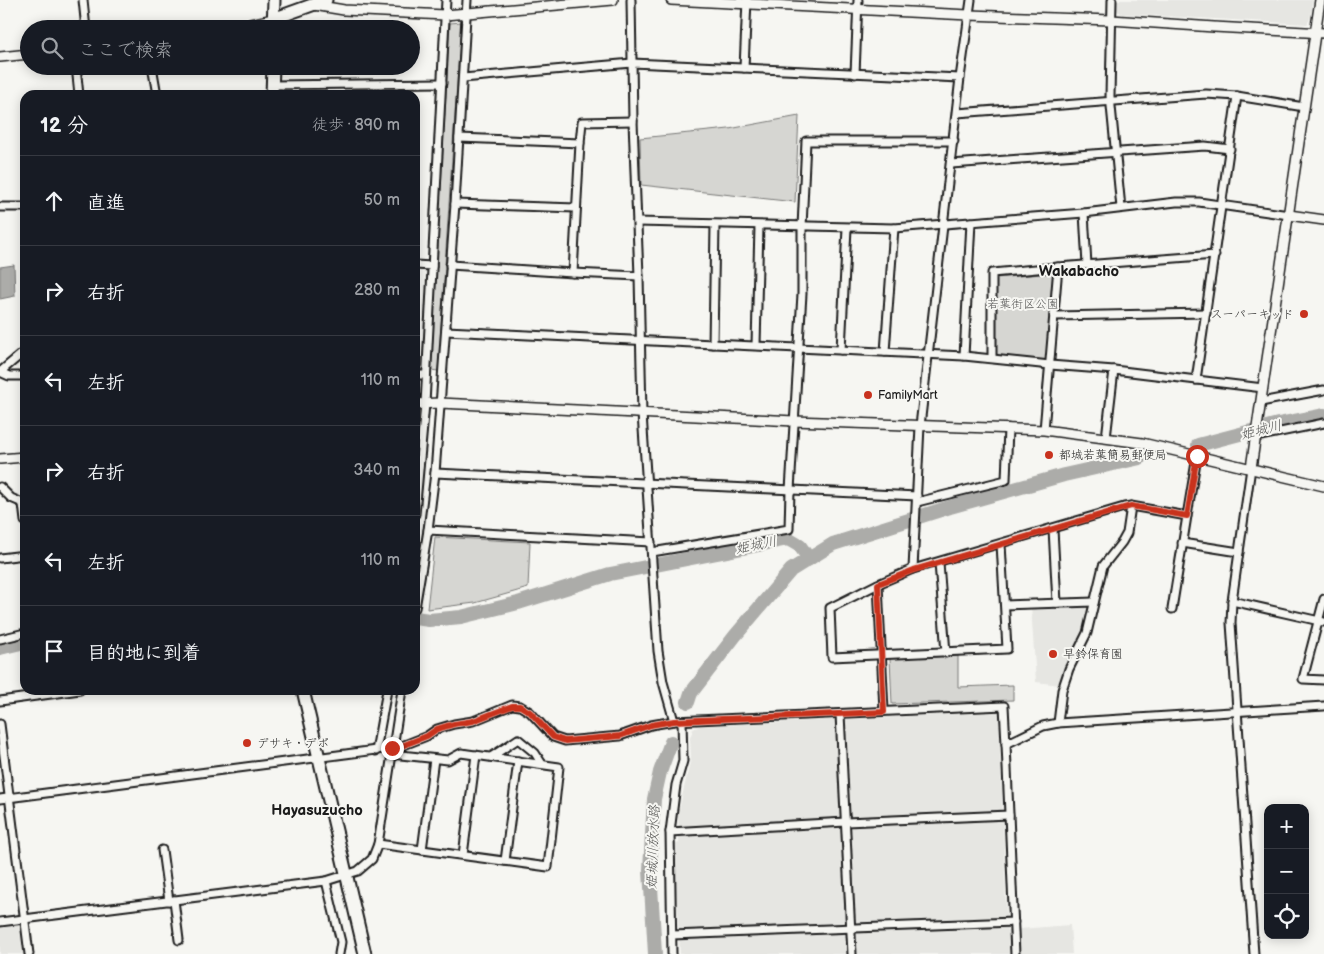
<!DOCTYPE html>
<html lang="ja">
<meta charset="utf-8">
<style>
body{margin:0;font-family:"Balsamiq Sans","Klee One",sans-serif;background:#20242c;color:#f1f3f6}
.controls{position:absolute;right:15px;bottom:15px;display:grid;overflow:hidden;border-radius:10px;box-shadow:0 2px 12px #0003}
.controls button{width:45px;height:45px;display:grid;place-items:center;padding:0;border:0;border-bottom:1px solid #363941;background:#171b24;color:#f1f3f6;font:25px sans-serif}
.stop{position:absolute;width:15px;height:15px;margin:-11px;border:4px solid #c8321e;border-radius:50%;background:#fff}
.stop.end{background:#c8321e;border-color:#fff;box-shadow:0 1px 5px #0008}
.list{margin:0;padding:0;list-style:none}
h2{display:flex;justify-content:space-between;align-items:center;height:65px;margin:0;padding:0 20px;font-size:21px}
h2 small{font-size:16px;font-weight:400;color:#9ea1a6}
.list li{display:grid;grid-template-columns:32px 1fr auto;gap:15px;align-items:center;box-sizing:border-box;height:90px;padding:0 20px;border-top:1px solid #363941}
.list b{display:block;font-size:19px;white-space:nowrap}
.list em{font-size:16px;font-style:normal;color:#9ea1a6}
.icon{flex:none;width:28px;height:28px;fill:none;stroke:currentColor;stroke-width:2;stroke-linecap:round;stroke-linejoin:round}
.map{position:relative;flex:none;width:1324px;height:954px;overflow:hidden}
.search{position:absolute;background:#171b24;box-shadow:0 2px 12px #0003;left:20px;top:20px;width:400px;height:55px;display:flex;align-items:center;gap:12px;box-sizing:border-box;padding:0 18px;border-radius:28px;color:#9ea1a6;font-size:19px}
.panel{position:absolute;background:#171b24;box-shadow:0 2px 12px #0003;left:20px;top:90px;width:400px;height:605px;border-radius:15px}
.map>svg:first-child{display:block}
.built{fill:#e6e6e2}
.green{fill:#d6d6d2;stroke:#797977}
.water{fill:#acaca9;stroke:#727271}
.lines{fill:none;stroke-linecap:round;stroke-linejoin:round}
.river{stroke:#acaca9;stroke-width:14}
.minor-casing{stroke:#1c1c1c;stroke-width:11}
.tertiary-casing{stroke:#1c1c1c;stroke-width:12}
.primary-casing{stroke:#1c1c1c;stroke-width:15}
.trunk-casing{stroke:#1c1c1c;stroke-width:15}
.minor{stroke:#f6f6f2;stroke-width:7}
.tertiary{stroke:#f6f6f2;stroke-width:9}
.primary{stroke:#f6f6f2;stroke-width:11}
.trunk{stroke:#f6f6f2;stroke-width:11}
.route{stroke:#c8321e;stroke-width:6}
.poi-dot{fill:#c8321e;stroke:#f6f6f2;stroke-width:2}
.labels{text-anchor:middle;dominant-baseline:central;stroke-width:4;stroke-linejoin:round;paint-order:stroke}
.park-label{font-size:12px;fill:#545453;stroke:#f6f6f2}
.poi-label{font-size:12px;fill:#1c1c1c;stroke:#f6f6f2;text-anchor:start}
.water-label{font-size:14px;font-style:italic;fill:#565654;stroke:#f6f6f2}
.quarter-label{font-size:15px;font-weight:bold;fill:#1c1c1c;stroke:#f6f6f2}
</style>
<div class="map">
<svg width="1324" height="954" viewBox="0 0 1324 954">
<rect width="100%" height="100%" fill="#f6f6f2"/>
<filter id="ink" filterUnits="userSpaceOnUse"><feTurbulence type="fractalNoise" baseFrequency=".02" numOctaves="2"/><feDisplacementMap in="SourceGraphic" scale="10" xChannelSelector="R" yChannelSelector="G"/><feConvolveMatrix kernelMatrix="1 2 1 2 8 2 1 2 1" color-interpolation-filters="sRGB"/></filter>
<g filter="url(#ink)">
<!-- built -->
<g class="built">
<path d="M1116,0h197l-3,19 -3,5 -185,-10 -6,-4z"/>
<path d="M1089,604l-5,27 -18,33 -6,21 -24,-3 -5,-76z"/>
<path d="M999,712l8,218 63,-5 2,29h-392l-7,-110 6,-1 -1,-29 13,-56 -1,-20 3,-9 7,-3z"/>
<path d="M19,923l3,1 3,30h-25v-29z"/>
</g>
<!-- green -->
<g class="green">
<path d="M461,22l-23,349 -7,-1 19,-347z"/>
<path d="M799,116l-4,86 -154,-17 -1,-47 89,-9z"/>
<path d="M1054,273l-8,87 -51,-5v-77z"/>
<path d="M435,537l95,5 -2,46 -53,15 -48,6z"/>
<path d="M958,656v31l55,-2v15l-121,4 -2,-46z"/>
</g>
<!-- water -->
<path class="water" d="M14,265l1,31 -15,3v-32z"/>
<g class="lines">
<!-- river -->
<g class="river">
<path d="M1198,445l80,-21 46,-9"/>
<path d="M415,618l14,2 32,-3 57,-14 92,-29 178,-35 12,7 9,13"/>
<path d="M0,648l25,-6"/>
<path d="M688,702l3,-9 44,-57 56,-66 42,-26 117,-37 114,-32 76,-17"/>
<path d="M655,954l-5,-84 4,-71 6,-27 11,-30"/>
</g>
<defs>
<g id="minor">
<path d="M83,0l3,29"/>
<path d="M631,0l2,121 6,155 3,138 16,237 5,31 11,39"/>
<path d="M1112,0l-2,96 11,112"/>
<path d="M76,66l3,29"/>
<path d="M152,66l5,29"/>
<path d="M744,68l3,-68"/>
<path d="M855,74l3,-74"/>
<path d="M463,78l169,-15 328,15"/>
<path d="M272,85l170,-2"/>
<path d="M957,113l249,-19 31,2 67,11"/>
<path d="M459,138l121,5 2,-21 51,-1"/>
<path d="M951,164l254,-18 25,3"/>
<path d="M455,204l121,4"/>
<path d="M0,207h25"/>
<path d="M1084,213l3,52"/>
<path d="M637,222l257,6 190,-15 92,-11h23l90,13"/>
<path d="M415,265l17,1"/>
<path d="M450,265l123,8 66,3"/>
<path d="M573,273l7,-130"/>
<path d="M1054,316l152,-3"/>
<path d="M446,331l518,25 86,9 64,5 149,18"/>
<path d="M713,344l2,-119"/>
<path d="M756,345l3,-119"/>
<path d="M841,350l6,-122"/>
<path d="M885,352l9,-124"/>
<path d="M964,356l7,-134"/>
<path d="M992,358v-85l66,-6"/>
<path d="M0,372l25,-21"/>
<path d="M0,372l9,4h16"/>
<path d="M415,375h11"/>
<path d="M1196,380l41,-284"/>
<path d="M1261,402l63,-12"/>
<path d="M1044,430l14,-163 157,-12"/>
<path d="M1256,437l68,-14"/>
<path d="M1106,438l8,-68"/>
<path d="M1251,468l-19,133 -1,22 23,331"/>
<path d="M435,473l482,23"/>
<path d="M0,487l11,11 14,6"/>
<path d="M917,502l89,-22 2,-52"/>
<path d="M23,504l2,17"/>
<path d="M415,514l10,-110 21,-404"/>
<path d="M1053,529l4,74"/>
<path d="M428,530l223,12"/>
<path d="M1182,543l57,9"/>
<path d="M1001,544l6,105 -175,8 -2,-49 48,-24 35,-15 211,-62 7,-1 56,10 10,-60"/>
<path d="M652,552l137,-23 1,-39 12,-196v-67l4,-86h148"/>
<path d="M0,558l25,-3"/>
<path d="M939,563l7,90"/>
<path d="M913,569l7,-143 40,-348 11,-78"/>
<path d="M878,584l6,127"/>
<path d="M1324,599l-21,80 21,1"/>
<path d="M1232,601l92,21"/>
<path d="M1005,605l89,-3"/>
<path d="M415,608l13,-78 7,-57 20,-269 12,-204"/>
<path d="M1172,609l15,-93"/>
<path d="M0,639l25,-6"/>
<path d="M0,701l80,-11"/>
<path d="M840,714l12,240"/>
<path d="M1058,723l4,-33 7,-21 18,-36 16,-67 19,-24 5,-9 4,-27"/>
<path d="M0,724l29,230"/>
<path d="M376,751l11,-61"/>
<path d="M491,757l27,-18 17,14 7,11"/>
<path d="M0,799l399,-52 28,-11 10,-7 17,-5 19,-3 39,-16 8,1 10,6 23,25 12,4 55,-5 31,-11 23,-4 330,-15 2,38"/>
<path d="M670,832l176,-10 163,-7"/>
<path d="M378,844l170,23 11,-100 -98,-14 -13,7 -57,-6"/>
<path d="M162,850l7,51"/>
<path d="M422,850l12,-91"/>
<path d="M463,855l13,-100"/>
<path d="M505,861l13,-100"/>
<path d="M326,881l15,61 -2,12"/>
<path d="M174,900l5,40"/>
<path d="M0,922l326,-41 32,-10 14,-12 6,-15 24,-154"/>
<path d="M672,935l342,-13"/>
<path d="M672,954l-2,-122 6,-47 7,-24 -1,-40"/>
<path d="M1015,954l-9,-210 37,-18 15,-3 266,-17"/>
</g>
<g id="tertiary">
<path d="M671,0l298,15 142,5 103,7 110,6"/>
<path d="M314,5l30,5 101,5 168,-15"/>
<path d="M226,29l47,-10"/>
<path d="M0,57l29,-3"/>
<path d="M1289,215l35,5"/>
<path d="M415,404l25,-1 354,18 250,9 98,13 182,43"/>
<path d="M0,459l25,-2"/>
<path d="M1251,468l69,-468"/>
</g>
<path id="primary" d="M273,19l53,-19"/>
<g id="trunk">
<path d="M273,29l1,-29"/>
<path d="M272,95l1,-29"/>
<path d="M303,690l62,264"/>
</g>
</defs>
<!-- minor casing -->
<use href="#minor" class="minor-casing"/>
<!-- tertiary casing -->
<use href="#tertiary" class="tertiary-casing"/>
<!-- primary casing -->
<use href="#primary" class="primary-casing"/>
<!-- trunk casing -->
<use href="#trunk" class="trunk-casing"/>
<!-- minor -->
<use href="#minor" class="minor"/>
<!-- tertiary -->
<use href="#tertiary" class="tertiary"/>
<!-- primary -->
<use href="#primary" class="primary"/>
<!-- trunk -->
<use href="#trunk" class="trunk"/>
</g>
</g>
<g class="lines" filter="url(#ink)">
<!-- route -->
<path class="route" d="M392,748l7,-1 28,-11 10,-7 17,-5 19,-3 39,-15h8l10,6 23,25 12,4 55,-5 31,-11 23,-4 210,-9 -6,-128 36,-14 210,-62 7,-2 56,10 10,-60"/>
</g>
<!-- markers -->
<g class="poi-dot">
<circle cx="1304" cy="314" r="5"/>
<circle cx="868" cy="395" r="5"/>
<circle cx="1049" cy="455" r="5"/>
<circle cx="1053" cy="654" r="5"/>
<circle cx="247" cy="743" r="5"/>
</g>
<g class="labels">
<!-- park labels -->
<g class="park-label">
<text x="1023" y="304">若葉街区公園</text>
</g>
<!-- poi labels -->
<g class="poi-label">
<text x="1294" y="314" text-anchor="end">スーパーキッド</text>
<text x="878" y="395">FamilyMart</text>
<text x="1059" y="455">都城若葉簡易郵便局</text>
<text x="1063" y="654">早鈴保育園</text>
<text x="257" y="743">デサキ・デポ</text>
</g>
<!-- water labels -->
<g class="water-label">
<text transform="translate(1261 430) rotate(-14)">姫城川</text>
<text transform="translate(756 545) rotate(-11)">姫城川</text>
<text transform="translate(653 847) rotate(-88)">姫城川放水路</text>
</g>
<!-- quarter labels -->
<g class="quarter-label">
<text x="1079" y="271">Wakabacho</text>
<text x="317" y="810">Hayasuzucho</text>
</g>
</g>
</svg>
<div class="controls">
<button>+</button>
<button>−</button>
<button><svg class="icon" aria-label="locate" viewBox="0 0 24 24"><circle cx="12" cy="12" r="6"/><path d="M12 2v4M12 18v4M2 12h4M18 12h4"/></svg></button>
</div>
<div class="stop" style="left:1197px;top:456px"></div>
<div class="stop end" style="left:392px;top:748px"></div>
<div class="search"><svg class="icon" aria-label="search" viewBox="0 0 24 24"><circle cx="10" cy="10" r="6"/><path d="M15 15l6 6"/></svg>ここで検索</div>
<section class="panel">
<h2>12 分<small>徒歩 · 890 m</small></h2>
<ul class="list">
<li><svg class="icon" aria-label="ahead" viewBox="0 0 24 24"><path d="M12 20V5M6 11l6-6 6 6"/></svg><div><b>直進</b></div><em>50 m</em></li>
<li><svg class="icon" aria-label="right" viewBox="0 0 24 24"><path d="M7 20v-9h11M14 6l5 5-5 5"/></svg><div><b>右折</b></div><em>280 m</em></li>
<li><svg class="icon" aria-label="left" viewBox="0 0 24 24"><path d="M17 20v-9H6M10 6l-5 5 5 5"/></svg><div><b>左折</b></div><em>110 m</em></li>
<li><svg class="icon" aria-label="right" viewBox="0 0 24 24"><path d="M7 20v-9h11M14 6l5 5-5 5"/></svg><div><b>右折</b></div><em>340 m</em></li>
<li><svg class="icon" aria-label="left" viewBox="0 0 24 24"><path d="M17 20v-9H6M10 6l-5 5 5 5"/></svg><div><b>左折</b></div><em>110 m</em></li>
<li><svg class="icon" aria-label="arrive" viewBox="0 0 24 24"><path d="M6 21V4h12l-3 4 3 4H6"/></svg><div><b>目的地に到着</b></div></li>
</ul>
</section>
</div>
